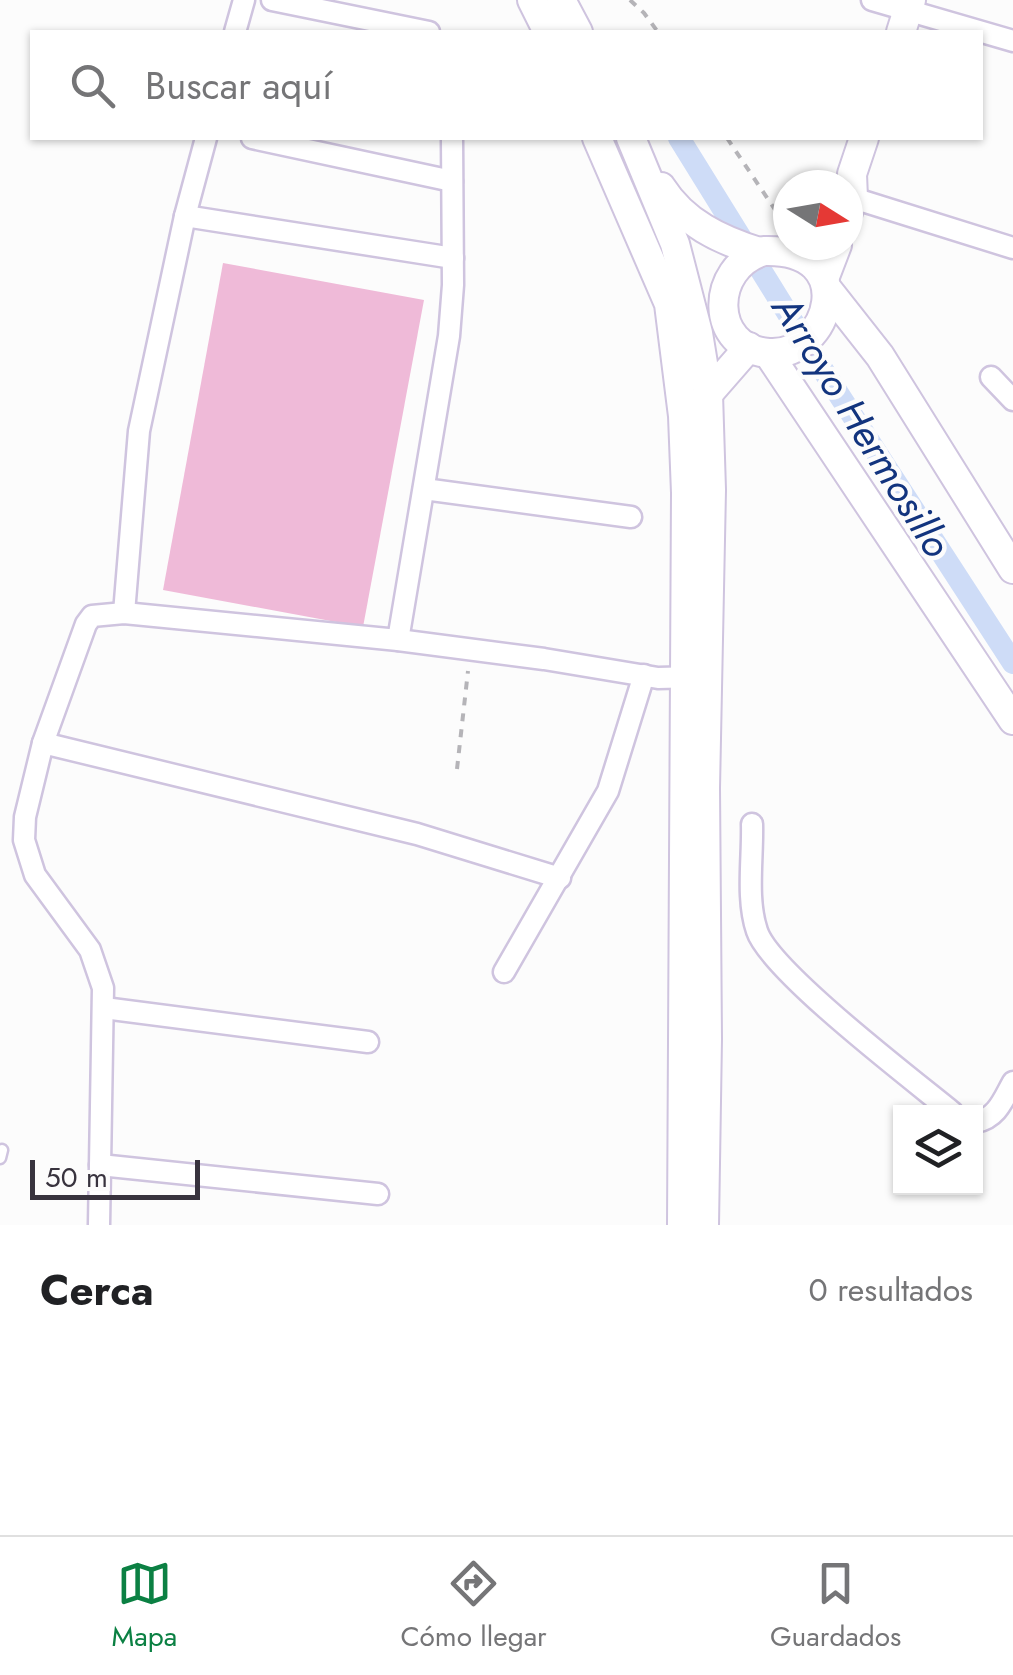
<!DOCTYPE html>
<html lang="es">
<meta charset="utf-8">
<style>
body{margin:0;font-family:Jost,sans-serif;background:#f6f6f6;color:#202124}
.controls{position:absolute;right:30px;bottom:30px;display:grid;overflow:hidden;border-radius:0px;box-shadow:0 2px 8px #0004}
.controls button{width:90px;height:90px;display:grid;place-items:center;padding:0;border:0;border-bottom:2px solid #e0e0e0;background:#fff;color:#202124;font:50px sans-serif}
.compass{position:absolute;left:773px;top:170px;width:90px;height:90px;border-radius:50%;background:#fff;box-shadow:0 2px 8px #0004;rotate:101deg}
.scale{position:absolute;left:30px;bottom:25px;width:170px;box-sizing:border-box;padding-left:10px;border:5px solid #38333e;border-top:0;font-size:28px;line-height:35px;white-space:nowrap;color:#38333e;-webkit-text-stroke:8px #fcfcfc;paint-order:stroke}
.list{margin:0;padding:0;list-style:none}
h2{display:flex;justify-content:space-between;align-items:center;height:130px;margin:0;padding:0 40px;font-size:42px}
h2 small{font-size:32px;font-weight:400;color:#757577}
.icon{flex:none;width:55px;height:55px;fill:none;stroke:currentColor;stroke-width:2;stroke-linecap:round;stroke-linejoin:round}
.map{position:relative;flex:none;width:1013px;height:1225px;overflow:hidden}
.search{position:absolute;background:#fff;box-shadow:0 2px 8px #0004;left:30px;right:30px;top:30px;height:110px;display:flex;align-items:center;gap:25px;box-sizing:border-box;padding:0 35px;border-radius:0px;color:#757577;font-size:38px}
.sheet{height:310px;background:#fff}
nav{display:flex;justify-content:space-around;align-items:center;box-sizing:border-box;height:140px;border-top:2px solid #e0e0e0;background:#fff;font-size:28px;color:#757577}
nav a{display:grid;justify-items:center;gap:5px}
nav .on{color:#0b8043}
.map>svg:first-child{display:block}
.green{fill:#efbad8}
.lines{fill:none;stroke-linecap:round;stroke-linejoin:round}
.canal{stroke:#cedcf7;stroke-width:22}
.lane-casing{stroke:#cfc4df;stroke-width:15}
.street-casing{stroke:#cfc4df;stroke-width:25}
.secondary-casing{stroke:#cfc4df;stroke-width:32}
.path{stroke:#b5b4b8;stroke-width:4;stroke-dasharray:8 8;stroke-linecap:butt}
.lane{stroke:#fff;stroke-width:10}
.street{stroke:#fff;stroke-width:20}
.secondary{stroke:#fff;stroke-width:28}
.labels{text-anchor:middle;dominant-baseline:central;stroke-width:9;stroke-linejoin:round;paint-order:stroke}
.water-label{font-size:40px;font-style:italic;fill:#12347e;stroke:#fcfcfc}
</style>
<div class="map">
<svg width="1013" height="1225" viewBox="0 0 1013 1225">
<rect width="100%" height="100%" fill="#fcfcfc"/>
<!-- green -->
<path class="green" d="M223,263l201,37 -61,327 -200,-37z"/>
<g class="lines">
<!-- canal -->
<path class="canal" d="M679,138l140,226 194,299"/>
<defs>
<path id="lane" d="M0,1158l2,-8"/>
<g id="street">
<path d="M272,0l157,32"/>
<path d="M872,0l141,41"/>
<path d="M235,32l9,-32"/>
<path d="M252,138l200,43"/>
<path d="M853,198l160,50"/>
<path d="M185,216l268,42"/>
<path d="M991,377l22,23"/>
<path d="M424,489l207,28"/>
<path d="M124,613l15,-182 46,-215 21,-78"/>
<path d="M398,640l51,-304 4,-51 -1,-147"/>
<path d="M43,743l374,91 143,44"/>
<path d="M752,824c1,34 -6,75 5,107 13,40 156,149 195,181"/>
<path d="M504,972l104,-181 36,-116"/>
<path d="M104,1008l264,34"/>
<path d="M976,1122c21,-4 27,-22 37,-40"/>
<path d="M100,1165l278,29"/>
<path d="M99,1225l4,-237 -13,-38 -55,-75 -11,-35 1,-23 18,-74 43,-119 6,-8 32,-3 274,27 146,19 114,19 39,-1"/>
</g>
<g id="secondary">
<path d="M532,0l16,32"/>
<path d="M561,0l17,32"/>
<path d="M901,32l10,-32"/>
<path d="M597,138l72,166 14,112 3,77 -4,732"/>
<path d="M631,138l44,106 23,89 10,61 3,96 -6,298 2,251 -3,186"/>
<path d="M661,187c23,36 59,53 98,65"/>
<path d="M848,212l5,-14 -1,-24 12,-36"/>
<path d="M764,251c98,-3 66,106 5,102 -60,-4 -60,-86 -5,-102z"/>
<path d="M824,279l13,-34"/>
<path d="M828,290l52,66 133,213"/>
<path d="M768,353l245,367"/>
<path d="M708,394l41,-47"/>
</g>
</defs>
<!-- lane casing -->
<use href="#lane" class="lane-casing"/>
<!-- street casing -->
<use href="#street" class="street-casing"/>
<!-- secondary casing -->
<use href="#secondary" class="secondary-casing"/>
<!-- path -->
<g class="path">
<path d="M630,0l14,13 14,19"/>
<path d="M727,138l61,91"/>
<path d="M457,769l11,-98"/>
</g>
<!-- lane -->
<use href="#lane" class="lane"/>
<!-- street -->
<use href="#street" class="street"/>
<!-- secondary -->
<use href="#secondary" class="secondary"/>
</g>
<g class="labels">
<!-- water labels -->
<g class="water-label">
<text transform="translate(862 426) rotate(58)">Arroyo Hermosillo</text>
</g>
</g>
</svg>
<div class="controls">
<button><svg class="icon" aria-label="layers" viewBox="0 0 24 24"><path d="M12 4l9 5-9 5-9-5zM3 14l9 5 9-5"/></svg></button>
</div>
<svg class="compass" viewBox="-18 -18 36 36"><path d="M0-13l5 13h-10z" fill="#e53935"/><path d="M0 13l5-13h-10z" fill="#757577"/></svg>
<div class="scale">50 m</div>
<div class="search"><svg class="icon" aria-label="search" viewBox="0 0 24 24"><circle cx="10" cy="10" r="6"/><path d="M15 15l6 6"/></svg>Buscar aquí</div>
</div>
<section class="sheet">
<h2>Cerca<small>0 resultados</small></h2>
<ul class="list">
</ul>
</section>
<nav>
<a class="on"><svg class="icon" aria-label="map" viewBox="0 0 24 24"><path d="M3 6l6-2 6 2 6-2v14l-6 2-6-2-6 2zM9 4v14M15 6v14"/></svg>Mapa</a>
<a><svg class="icon" aria-label="directions" viewBox="0 0 24 24"><path d="M12 3l9 9-9 9-9-9zM9 14v-3h6M13 9l2 2-2 2"/></svg>Cómo llegar</a>
<a><svg class="icon" aria-label="saved" viewBox="0 0 24 24"><path d="M7 4h10v16l-5-4-5 4z"/></svg>Guardados</a>
</nav>
